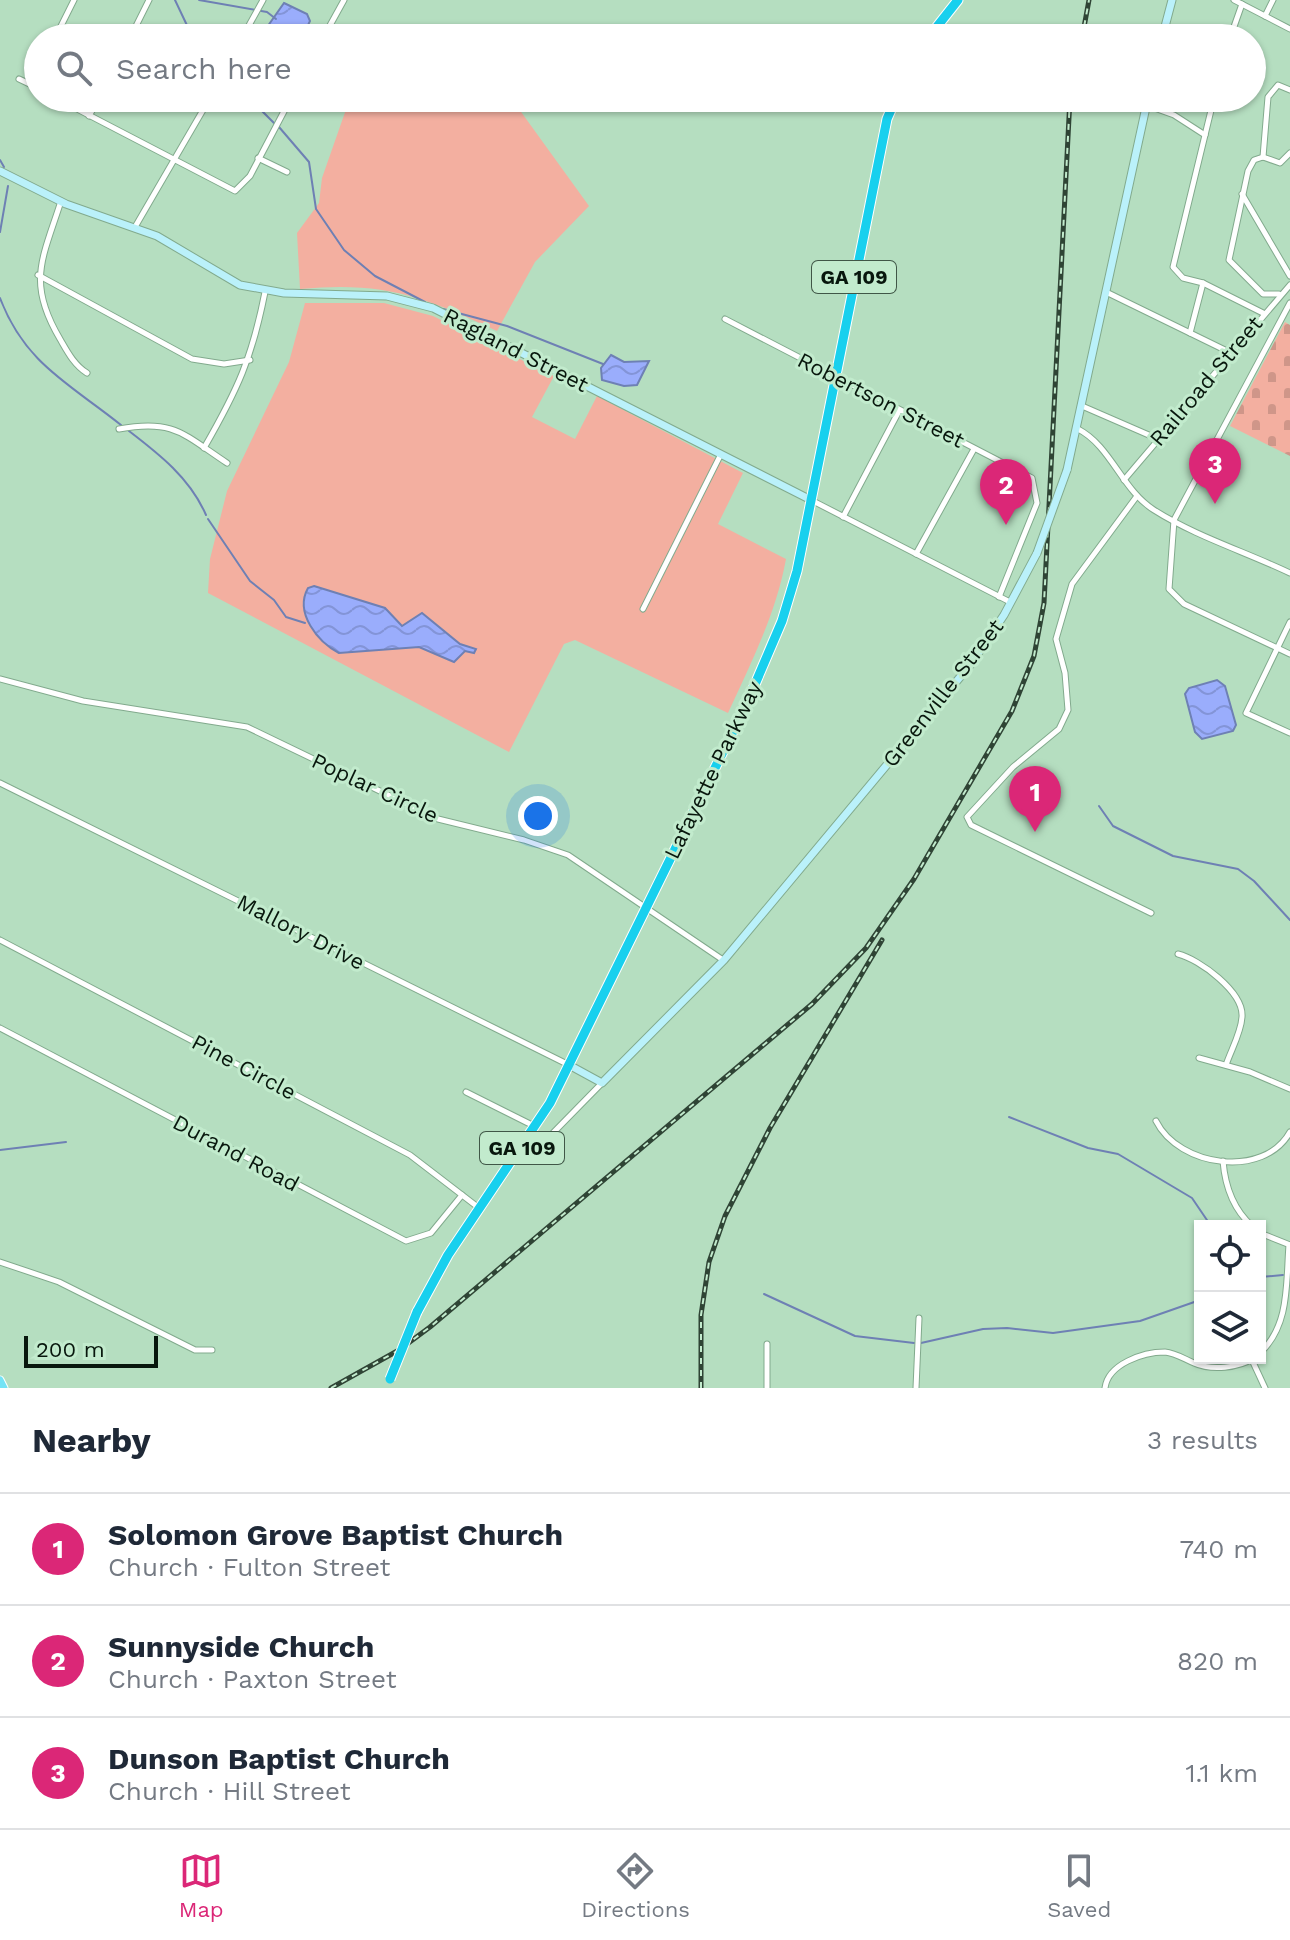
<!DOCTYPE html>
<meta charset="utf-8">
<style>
body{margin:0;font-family:"Work Sans",sans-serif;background:#f2f2f3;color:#1f2937}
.controls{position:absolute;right:24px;bottom:24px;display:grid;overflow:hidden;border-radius:0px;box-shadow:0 2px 6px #0004}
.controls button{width:72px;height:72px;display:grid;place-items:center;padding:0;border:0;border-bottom:2px solid #e0e1e3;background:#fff;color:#1f2937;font:40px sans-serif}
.scale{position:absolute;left:24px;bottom:20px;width:134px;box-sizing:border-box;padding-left:8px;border:4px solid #08170d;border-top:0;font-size:22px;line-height:28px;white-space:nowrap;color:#08170d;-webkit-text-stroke:6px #c2ebcd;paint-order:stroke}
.you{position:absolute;left:538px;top:816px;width:28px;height:28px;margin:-20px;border:6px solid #fff;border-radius:50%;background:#1a73e8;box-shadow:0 0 0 12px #1a73e833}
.badge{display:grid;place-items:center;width:52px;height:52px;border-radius:50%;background:#db2777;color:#fff;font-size:26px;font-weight:700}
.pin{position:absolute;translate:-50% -66px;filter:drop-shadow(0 2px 4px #0008)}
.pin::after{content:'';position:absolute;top:42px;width:28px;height:24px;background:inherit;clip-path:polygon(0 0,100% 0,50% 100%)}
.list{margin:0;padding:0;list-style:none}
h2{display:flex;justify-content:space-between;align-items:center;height:104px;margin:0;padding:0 32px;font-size:34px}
h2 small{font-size:26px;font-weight:400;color:#747a83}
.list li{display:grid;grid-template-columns:52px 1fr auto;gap:24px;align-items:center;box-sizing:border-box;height:112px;padding:0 32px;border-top:2px solid #e0e1e3}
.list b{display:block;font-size:30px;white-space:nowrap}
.list p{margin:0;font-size:26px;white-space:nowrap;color:#747a83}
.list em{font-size:26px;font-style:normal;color:#747a83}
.icon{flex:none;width:44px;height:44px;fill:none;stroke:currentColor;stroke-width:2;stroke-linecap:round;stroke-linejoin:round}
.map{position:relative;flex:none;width:1290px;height:1388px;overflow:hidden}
.search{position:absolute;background:#fff;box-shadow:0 2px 6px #0004;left:24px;right:24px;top:24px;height:88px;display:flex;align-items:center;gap:20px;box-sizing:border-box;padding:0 28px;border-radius:44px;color:#747a83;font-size:30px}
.sheet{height:440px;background:#fff}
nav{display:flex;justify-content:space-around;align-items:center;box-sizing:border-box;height:112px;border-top:2px solid #e0e1e3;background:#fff;font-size:22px;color:#747a83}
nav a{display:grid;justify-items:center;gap:4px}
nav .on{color:#db2777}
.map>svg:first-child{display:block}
.cemetery{fill:url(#cemetery-stones)}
.park{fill:#f3afa0}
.water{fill:url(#water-waves);stroke:#6e80b4;stroke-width:2}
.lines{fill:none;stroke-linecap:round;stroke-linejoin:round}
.stream{stroke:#6e80b4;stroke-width:2}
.street-casing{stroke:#82aa8d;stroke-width:7}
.secondary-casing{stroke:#82aa8d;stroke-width:9}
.primary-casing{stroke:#fff;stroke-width:9}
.highway-casing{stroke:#fff;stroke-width:11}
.street{stroke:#fff;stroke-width:5}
.secondary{stroke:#baf1fa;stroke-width:7}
.primary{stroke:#74e3f5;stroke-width:7}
.highway{stroke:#18d0ee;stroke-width:9}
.rail-casing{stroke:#2f4435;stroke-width:5}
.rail{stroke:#c2ebcd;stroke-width:2;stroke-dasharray:6;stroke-linecap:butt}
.secondary-bridge-casing{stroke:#82aa8d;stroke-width:9;stroke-linecap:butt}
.highway-bridge-casing{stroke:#fff;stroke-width:11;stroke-linecap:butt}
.secondary-bridge{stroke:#baf1fa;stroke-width:7}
.highway-bridge{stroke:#18d0ee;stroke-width:9}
.labels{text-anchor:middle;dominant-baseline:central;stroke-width:6;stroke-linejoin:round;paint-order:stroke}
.shield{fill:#c2ebcd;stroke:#405747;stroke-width:2}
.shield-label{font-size:20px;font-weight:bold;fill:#08170d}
.street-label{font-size:22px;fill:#08170d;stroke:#c2ebcd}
</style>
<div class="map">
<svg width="1290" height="1388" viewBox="0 0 1290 1388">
<defs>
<pattern id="cemetery-stones" width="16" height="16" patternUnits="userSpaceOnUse" patternTransform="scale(2)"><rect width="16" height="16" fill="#f3afa0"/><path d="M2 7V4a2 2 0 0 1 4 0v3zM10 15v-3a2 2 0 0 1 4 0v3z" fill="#cf9689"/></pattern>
<pattern id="water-waves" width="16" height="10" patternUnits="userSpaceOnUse" patternTransform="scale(2)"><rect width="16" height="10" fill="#9aadfc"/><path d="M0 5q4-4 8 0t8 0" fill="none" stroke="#8394d7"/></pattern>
</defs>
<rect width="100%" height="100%" fill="#b5dec0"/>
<!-- cemetery -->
<path class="cemetery" d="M1285,322l5,3v131l-60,-30z"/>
<!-- park -->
<g class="park">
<path d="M350,98h161l78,108 -54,56 -38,69c-74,-35 -114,-50 -197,-42l-3,-56 22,-30 3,-25z"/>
<path d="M305,303h79l49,13 121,60 -22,41 43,22 22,-43 146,77 -25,51 68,35c-10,55 -35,104 -58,154l-153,-73 -11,4 -55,108 -301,-159 2,-34 17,-68 62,-129z"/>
</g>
<!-- water -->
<g class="water">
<path d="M284,3l23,11 3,7 -8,17h-18l-19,-8z"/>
<path d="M611,355l13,7 25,-1 -12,24 -13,1 -22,-6 -1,-12z"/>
<path d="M314,586l71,22 17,18 20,-13 38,31 16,5 -2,4 -9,-2 -11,11 -35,-15 -80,6c-21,-11 -45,-40 -31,-65z"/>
<path d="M1217,680l8,6 11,39 -3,6 -31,8 -7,-7 -10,-38 4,-6z"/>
</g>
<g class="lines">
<!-- stream -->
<g class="stream">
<path d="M175,0l18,38"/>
<path d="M199,0l68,12 9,7"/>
<path d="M249,98l25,25"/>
<path d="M279,127l30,35 7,47 28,41 31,26 50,26"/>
<path d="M0,160l4,7"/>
<path d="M0,232l8,-46"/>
<path d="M0,298c25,66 70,86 121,127"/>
<path d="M443,309l64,17 96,38"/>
<path d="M129,431c30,23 61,47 77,84"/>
<path d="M208,519l42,62 24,19 12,17 19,6"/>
<path d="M1099,806l14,20 60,30 65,13 16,12 36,39"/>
<path d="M1009,1117l79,31 30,6 74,44 19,28"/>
<path d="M0,1150l66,-8"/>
<path d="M1260,1277l23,-2"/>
<path d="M764,1294l91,42 59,7"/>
<path d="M921,1343l62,-14 24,-1 46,5 87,-12 60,-21"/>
</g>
<defs>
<g id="street">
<path d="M1234,0l56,29"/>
<path d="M1265,16l8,-16"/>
<path d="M55,38l19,-38"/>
<path d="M130,38l19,-38"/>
<path d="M242,38l21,-38"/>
<path d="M323,38l21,-38"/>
<path d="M1230,38l12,-34"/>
<path d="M19,79l19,9"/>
<path d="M32,85l6,-13"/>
<path d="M56,98l179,93 15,-15 41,-78"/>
<path d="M1214,98l-41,169 10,11 20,5 60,30"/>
<path d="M1146,105l28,10 31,20"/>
<path d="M89,116l10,-18"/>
<path d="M1263,157l-9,3 -6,11 -19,89 34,34h16"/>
<path d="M1263,157l5,-60 10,-12 12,5"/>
<path d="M1263,157l17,6 10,-10"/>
<path d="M258,158l29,14"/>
<path d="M1242,194l48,82"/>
<path d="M61,201c-18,57 -35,81 -1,138 7,12 14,26 27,34"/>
<path d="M135,227l75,-129"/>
<path d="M38,275l154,84 32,5 26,-4"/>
<path d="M1106,292l123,60"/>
<path d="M1290,303l-116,217 -5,69 15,15 106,50"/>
<path d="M725,319l307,159 5,25 -38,94"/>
<path d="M1190,333l13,-50"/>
<path d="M1082,406l76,33"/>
<path d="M119,429c55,-10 64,5 108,34"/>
<path d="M1078,429c33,17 44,61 76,81 41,26 92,42 136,63"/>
<path d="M204,448c34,-59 48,-90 61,-156"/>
<path d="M1124,480l166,-195"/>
<path d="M1137,496l-65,88 -16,55 9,34 3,37 -9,19 -46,38 -46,50 4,8 180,88"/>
<path d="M811,500l199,102"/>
<path d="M843,517l56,-106"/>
<path d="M916,554l58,-105"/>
<path d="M643,609l77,-153"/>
<path d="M1290,622l-44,91 44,20"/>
<path d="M0,679l83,22 164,26 191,92 86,21 44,15 155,105"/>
<path d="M0,783l569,282"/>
<path d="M0,940l410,215 69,53"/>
<path d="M1178,954c21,5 66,38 64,63 -1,16 -11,33 -16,48"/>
<path d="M0,1028l406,213 25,-8 31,-38"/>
<path d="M1199,1058l51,14 40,17"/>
<path d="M466,1092l70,35"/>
<path d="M1156,1121c23,46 108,58 134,11"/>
<path d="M552,1134l50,-51"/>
<path d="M1223,1161c2,24 10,48 29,65"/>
<path d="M1260,1233l30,12"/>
<path d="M0,1262l59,20 136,68h17"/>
<path d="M767,1344v44"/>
<path d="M1260,1353c30,-28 26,-70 29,-108"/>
<path d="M1252,1360l13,28"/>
<path d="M916,1388l3,-70"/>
<path d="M1105,1388c3,-24 38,-36 60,-36 11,1 19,7 29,11 18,8 44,5 60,-5"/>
</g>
<g id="secondary">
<path d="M1162,38l10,-38"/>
<path d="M0,171l66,33 91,32 83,49 44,8 103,3 46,12 378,192"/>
<path d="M1067,470l81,-372"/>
<path d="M569,1065l33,18 122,-123 247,-296 33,-49 33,-62"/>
</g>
<path id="primary" d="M0,1380l4,8"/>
<g id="highway">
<path d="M928,38l30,-38"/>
<path d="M417,1312l31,-57 102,-152 197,-400 35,-82 15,-50 90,-452 9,-21"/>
</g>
</defs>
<!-- street casing -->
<use href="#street" class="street-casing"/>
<!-- secondary casing -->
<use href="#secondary" class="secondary-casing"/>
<!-- primary casing -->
<use href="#primary" class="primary-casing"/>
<!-- highway casing -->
<use href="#highway" class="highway-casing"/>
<!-- street -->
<use href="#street" class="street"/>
<!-- secondary -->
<use href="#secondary" class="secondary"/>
<!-- primary -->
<use href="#primary" class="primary"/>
<!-- highway -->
<use href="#highway" class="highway"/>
<defs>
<g id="rail">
<path d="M1082,38l7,-38"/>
<path d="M331,1388l68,-38 31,-23 382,-323 54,-56 48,-69 98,-168 22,-55 10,-53 26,-505"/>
<path d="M701,1388v-73l8,-53 16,-46 45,-88 112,-188"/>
</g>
</defs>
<!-- rail casing -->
<use href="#rail" class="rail-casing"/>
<!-- rail -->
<use href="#rail" class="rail"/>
<defs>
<path id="secondary-bridge" d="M1037,553l30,-83"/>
<path id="highway-bridge" d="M390,1379l27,-67"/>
</defs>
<!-- secondary-bridge casing -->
<use href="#secondary-bridge" class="secondary-bridge-casing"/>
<!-- highway-bridge casing -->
<use href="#highway-bridge" class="highway-bridge-casing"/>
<!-- secondary-bridge -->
<use href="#secondary-bridge" class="secondary-bridge"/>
<!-- highway-bridge -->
<use href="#highway-bridge" class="highway-bridge"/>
</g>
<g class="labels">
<!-- shield labels -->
<g class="shield">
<rect x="812" y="261" width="84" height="32" rx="6"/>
<rect x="480" y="1132" width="84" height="32" rx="6"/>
</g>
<g class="shield-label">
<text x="854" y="277">GA 109</text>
<text x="522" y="1148">GA 109</text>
</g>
<!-- street labels -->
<g class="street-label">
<text transform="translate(516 350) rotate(27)">Ragland Street</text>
<text transform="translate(1206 381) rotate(-50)">Railroad Street</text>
<text transform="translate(881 400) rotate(27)">Robertson Street</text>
<text transform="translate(943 693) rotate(-52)">Greenville Street</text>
<text transform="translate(713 770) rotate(-64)">Lafayette Parkway</text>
<text transform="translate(375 788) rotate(25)">Poplar Circle</text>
<text transform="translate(301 932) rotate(27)">Mallory Drive</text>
<text transform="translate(244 1067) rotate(28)">Pine Circle</text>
<text transform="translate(236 1153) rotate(28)">Durand Road</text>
</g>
</g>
</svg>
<div class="controls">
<button><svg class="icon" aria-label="locate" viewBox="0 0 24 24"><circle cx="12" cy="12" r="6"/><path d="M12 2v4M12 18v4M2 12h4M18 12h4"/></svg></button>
<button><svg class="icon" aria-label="layers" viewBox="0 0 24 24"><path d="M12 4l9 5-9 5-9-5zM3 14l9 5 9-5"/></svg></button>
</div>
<div class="scale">200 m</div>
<div class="you"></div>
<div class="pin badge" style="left:1035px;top:832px">1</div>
<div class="pin badge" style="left:1006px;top:525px">2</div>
<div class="pin badge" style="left:1215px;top:504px">3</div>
<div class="search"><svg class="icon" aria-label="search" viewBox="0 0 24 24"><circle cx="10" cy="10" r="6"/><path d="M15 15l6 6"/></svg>Search here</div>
</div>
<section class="sheet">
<h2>Nearby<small>3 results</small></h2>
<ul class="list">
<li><span class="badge">1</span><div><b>Solomon Grove Baptist Church</b><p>Church · Fulton Street</p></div><em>740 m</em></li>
<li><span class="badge">2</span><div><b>Sunnyside Church</b><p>Church · Paxton Street</p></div><em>820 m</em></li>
<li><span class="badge">3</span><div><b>Dunson Baptist Church</b><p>Church · Hill Street</p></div><em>1.1 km</em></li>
</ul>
</section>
<nav>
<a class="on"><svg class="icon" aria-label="map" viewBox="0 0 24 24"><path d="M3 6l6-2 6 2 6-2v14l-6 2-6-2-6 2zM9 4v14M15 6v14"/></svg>Map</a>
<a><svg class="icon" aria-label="directions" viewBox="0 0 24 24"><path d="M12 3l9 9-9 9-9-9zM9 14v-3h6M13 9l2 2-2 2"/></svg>Directions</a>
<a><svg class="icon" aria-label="saved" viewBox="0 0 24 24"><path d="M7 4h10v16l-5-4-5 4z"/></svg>Saved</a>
</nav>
